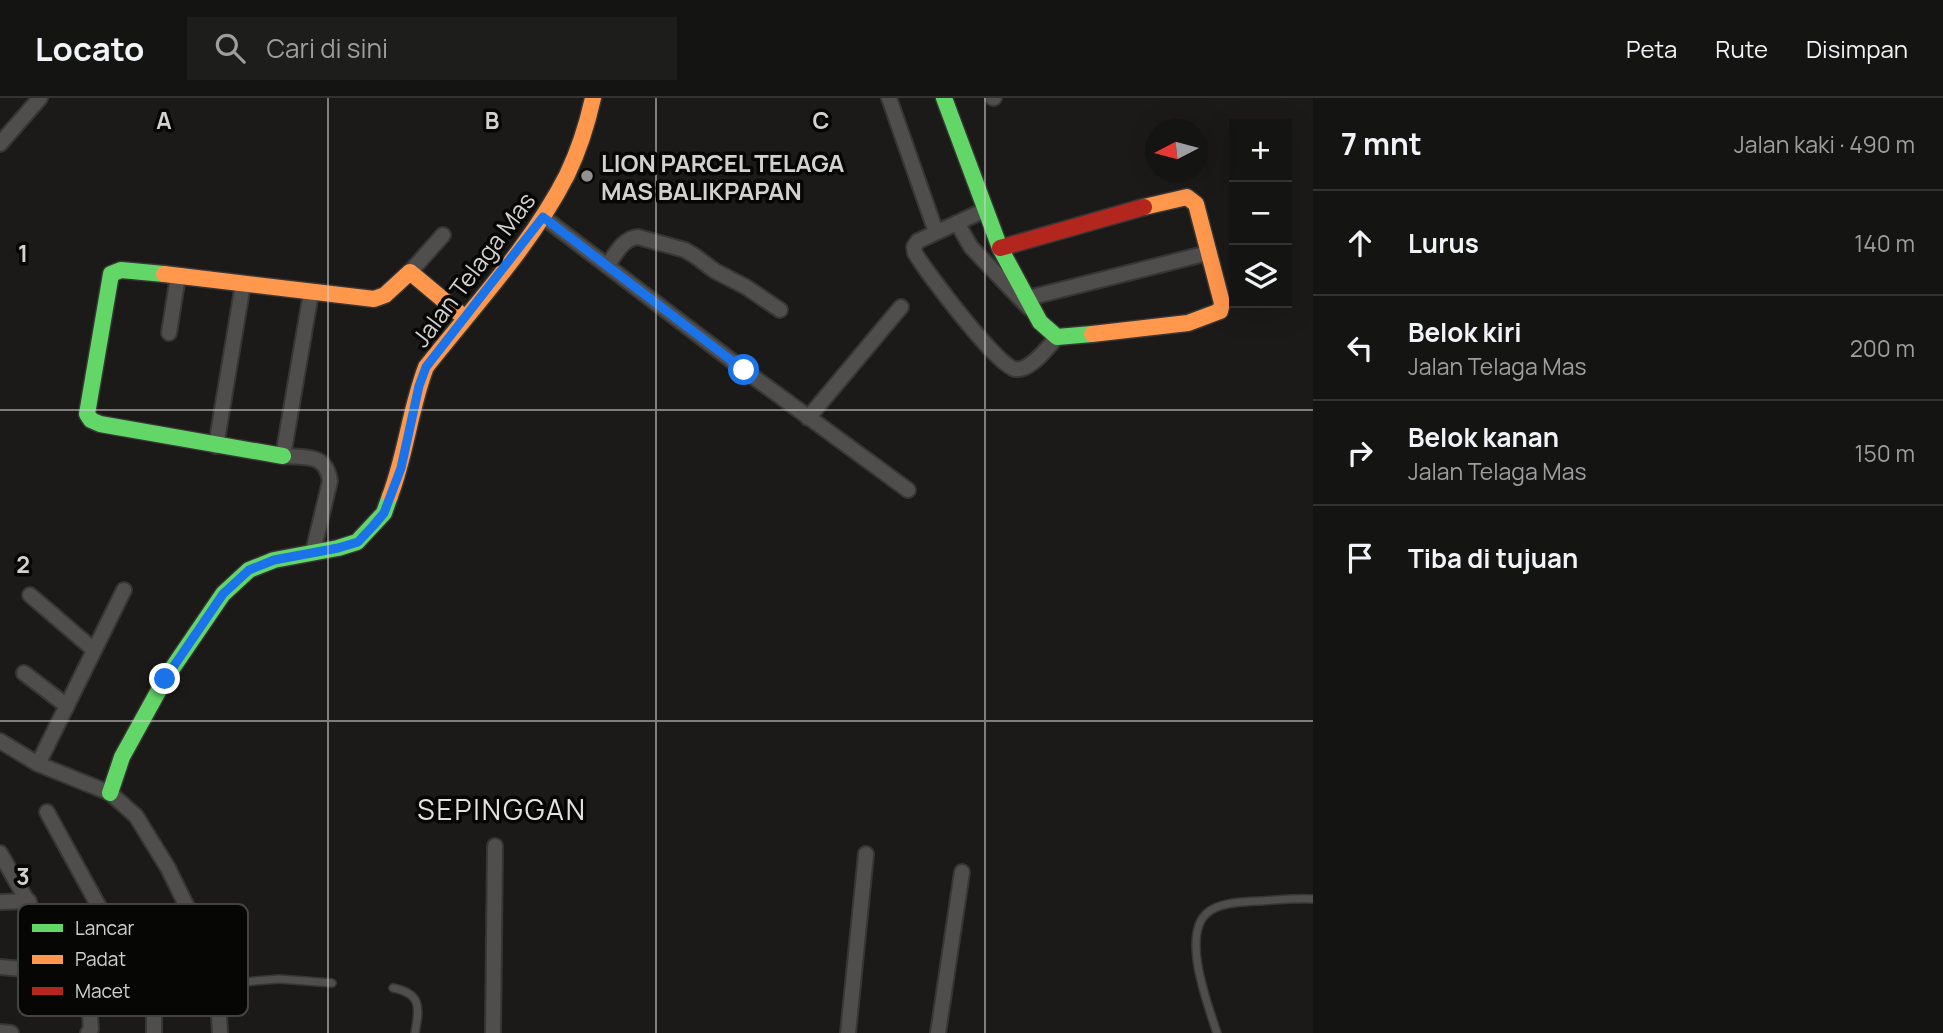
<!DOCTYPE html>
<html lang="id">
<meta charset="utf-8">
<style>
body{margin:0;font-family:Manrope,sans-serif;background:#1d1d1b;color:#f1f3f6}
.controls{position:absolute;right:21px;top:21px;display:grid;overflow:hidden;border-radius:0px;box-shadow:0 7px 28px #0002}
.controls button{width:63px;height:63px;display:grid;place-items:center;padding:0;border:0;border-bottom:2px solid #333332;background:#141412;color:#f1f3f6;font:35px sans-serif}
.compass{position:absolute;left:1145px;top:21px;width:63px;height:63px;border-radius:50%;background:#141412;box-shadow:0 7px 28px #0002;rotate:264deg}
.stop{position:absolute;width:21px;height:21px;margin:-16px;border:5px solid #1a73e8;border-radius:50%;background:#fff}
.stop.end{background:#1a73e8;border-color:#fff;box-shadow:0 2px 7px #0008}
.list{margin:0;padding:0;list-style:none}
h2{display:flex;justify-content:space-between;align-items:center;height:91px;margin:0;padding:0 28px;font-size:30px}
h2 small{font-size:23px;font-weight:400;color:#9d9e9f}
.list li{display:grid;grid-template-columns:46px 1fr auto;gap:21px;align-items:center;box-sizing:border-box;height:105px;padding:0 28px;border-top:2px solid #333332}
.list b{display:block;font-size:26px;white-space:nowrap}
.list p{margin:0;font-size:23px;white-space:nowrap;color:#9d9e9f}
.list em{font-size:23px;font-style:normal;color:#9d9e9f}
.icon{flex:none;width:38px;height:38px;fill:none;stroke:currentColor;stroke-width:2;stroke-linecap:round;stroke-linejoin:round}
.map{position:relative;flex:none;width:1313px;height:935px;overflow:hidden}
header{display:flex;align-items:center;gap:42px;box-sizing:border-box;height:98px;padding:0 35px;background:#141412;border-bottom:2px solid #333332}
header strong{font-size:33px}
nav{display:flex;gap:38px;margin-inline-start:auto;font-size:24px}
.search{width:490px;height:63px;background:#1d1d1b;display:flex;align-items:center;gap:18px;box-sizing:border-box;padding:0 24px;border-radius:0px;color:#9d9e9f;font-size:26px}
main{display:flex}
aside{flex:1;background:#141412}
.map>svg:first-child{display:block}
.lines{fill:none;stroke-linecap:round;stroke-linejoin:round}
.lane-casing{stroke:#363635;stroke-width:10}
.street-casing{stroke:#363635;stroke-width:18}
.fast-casing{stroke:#363635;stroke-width:19}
.slow-casing{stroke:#363635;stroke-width:19}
.jam-casing{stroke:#363635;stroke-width:19}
.lane{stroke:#4f4e4d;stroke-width:7}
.street{stroke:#4f4e4d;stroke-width:14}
.fast{stroke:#63d668;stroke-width:16}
.slow{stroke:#ff974d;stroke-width:16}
.jam{stroke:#b3261e;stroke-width:16}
.route{stroke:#1a73e8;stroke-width:9}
.grid{fill:none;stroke:#d2d1cf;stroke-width:2;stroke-opacity:0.55}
.poi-dot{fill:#92918f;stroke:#060605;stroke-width:2.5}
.labels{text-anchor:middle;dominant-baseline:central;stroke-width:7;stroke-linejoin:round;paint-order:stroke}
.poi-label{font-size:24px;font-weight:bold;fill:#d2d1cf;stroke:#060605;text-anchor:start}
.street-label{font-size:24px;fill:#d2d1cf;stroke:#060605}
.quarter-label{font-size:28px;letter-spacing:2px;fill:#e5e2dd;stroke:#060605}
.key{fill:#060605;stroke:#434342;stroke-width:2}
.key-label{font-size:19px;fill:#d2d1cf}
.grid-label{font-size:23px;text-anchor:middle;font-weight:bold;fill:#d2d1cf;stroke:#060605;stroke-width:7;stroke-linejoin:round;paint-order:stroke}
</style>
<header>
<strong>Locato</strong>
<div class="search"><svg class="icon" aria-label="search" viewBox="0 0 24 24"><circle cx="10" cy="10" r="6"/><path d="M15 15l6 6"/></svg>Cari di sini</div>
<nav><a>Peta</a><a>Rute</a><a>Disimpan</a></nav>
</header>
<main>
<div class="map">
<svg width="1313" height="935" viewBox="0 0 1313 935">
<rect width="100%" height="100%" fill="#1b1a18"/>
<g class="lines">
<defs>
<g id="lane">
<path d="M219,886l60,-5 53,4"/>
<path d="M393,890c28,5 27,19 22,45"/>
<path d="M1217,935c-9,-28 -36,-97 -10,-120 12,-11 36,-11 52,-12 18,-1 36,-3 54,-2"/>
</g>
<g id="street">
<path d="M889,0l47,134"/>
<path d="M993,0h1"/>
<path d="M0,46l40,-46"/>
<path d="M985,112l-67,31 -4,6 1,6c11,19 83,114 100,116 15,3 33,-22 42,-32"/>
<path d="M543,119l201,153 164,120"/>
<path d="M957,125l14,24 58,61"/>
<path d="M607,168c8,-11 16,-28 31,-29l47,13 10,6 20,15 31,16 34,23"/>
<path d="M410,174l33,-37"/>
<path d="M311,195l-28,163c23,2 43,-3 47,25l-17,71"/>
<path d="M1028,200l180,-45"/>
<path d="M169,235l9,-57"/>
<path d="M808,320l93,-111"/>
<path d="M216,348l27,-162"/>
<path d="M30,497l64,55"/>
<path d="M24,575l43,33"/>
<path d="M0,643l38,23 72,29 26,23 32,52 48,98 4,67"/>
<path d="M38,666l86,-174"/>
<path d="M47,714l89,162"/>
<path d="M0,755l69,121"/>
<path d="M0,804l29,-1"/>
<path d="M0,869l87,8 79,-1 50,-8"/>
<path d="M87,877l4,54 -3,4"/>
<path d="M0,934l11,1"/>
<path d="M154,935v-27l12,-32"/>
<path d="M493,935l2,-187"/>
<path d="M848,935l18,-179"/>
<path d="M938,935l24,-161"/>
</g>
<g id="fast">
<path d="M944,0l56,150 40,74 17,15 35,-3"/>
<path d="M164,176l-43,-4 -10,4 -24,140 4,6 9,4 183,32"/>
<path d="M110,695l12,-36 43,-78 58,-85 26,-24 25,-10 64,-12 19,-6 27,-29 6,-17"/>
</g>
<g id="slow">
<path d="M164,176l210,25 11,-4 25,-23 55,46"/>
<path d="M1092,236l96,-11 32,-12 2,-8 -26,-99 -9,-7 -43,10"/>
<path d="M390,398c16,-42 20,-87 36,-129 48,-61 106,-123 141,-192 12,-25 20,-50 26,-77"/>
</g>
<path id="jam" d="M1000,150l144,-41"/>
</defs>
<!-- lane casing -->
<use href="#lane" class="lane-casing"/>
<!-- street casing -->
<use href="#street" class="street-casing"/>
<!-- fast casing -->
<use href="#fast" class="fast-casing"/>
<!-- slow casing -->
<use href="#slow" class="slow-casing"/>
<!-- jam casing -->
<use href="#jam" class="jam-casing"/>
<!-- lane -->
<use href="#lane" class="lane"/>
<!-- street -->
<use href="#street" class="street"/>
<!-- fast -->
<use href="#fast" class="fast"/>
<!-- slow -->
<use href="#slow" class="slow"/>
<!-- jam -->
<use href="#jam" class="jam"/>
</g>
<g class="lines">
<!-- route -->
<path class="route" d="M165,581l58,-85 26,-24 25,-10 64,-12 20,-6 15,-16 11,-13 17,-45 18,-82 7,-19 117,-150 201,153"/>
</g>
<!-- grid -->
<path class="grid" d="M328,0v935M656,0v935M985,0v935M0,312h1313M0,623h1313"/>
<!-- markers -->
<circle class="poi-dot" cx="587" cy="78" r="7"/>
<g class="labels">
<!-- poi labels -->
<g class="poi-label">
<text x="601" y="64">LION PARCEL TELAGA<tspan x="601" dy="28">MAS BALIKPAPAN</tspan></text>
</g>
<!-- street labels -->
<g class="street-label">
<text transform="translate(473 171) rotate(-53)">Jalan Telaga Mas</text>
</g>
<!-- quarter labels -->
<g class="quarter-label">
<text x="502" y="711">SEPINGGAN</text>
</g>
</g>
<!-- legend -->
<rect x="18" y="806" width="230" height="112" rx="10" class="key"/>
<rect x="32" y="826" width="31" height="8" fill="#63d668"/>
<rect x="32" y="857" width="31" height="9" fill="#ff974d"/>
<rect x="32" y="889" width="31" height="8" fill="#b3261e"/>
<g class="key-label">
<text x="75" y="837">Lancar</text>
<text x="75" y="868">Padat</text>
<text x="75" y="900">Macet</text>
</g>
<g class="grid-label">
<text x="164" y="31">A</text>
<text x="492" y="31">B</text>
<text x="821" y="31">C</text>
<text x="23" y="164">1</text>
<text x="23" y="475">2</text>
<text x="23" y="787">3</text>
</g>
</svg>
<div class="controls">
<button>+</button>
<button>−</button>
<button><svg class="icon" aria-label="layers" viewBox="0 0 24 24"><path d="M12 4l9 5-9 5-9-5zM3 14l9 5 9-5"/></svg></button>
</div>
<svg class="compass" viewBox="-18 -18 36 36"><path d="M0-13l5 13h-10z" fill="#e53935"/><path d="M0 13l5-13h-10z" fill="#9d9e9f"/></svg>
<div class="stop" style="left:744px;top:272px"></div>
<div class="stop end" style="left:165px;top:581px"></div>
</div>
<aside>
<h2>7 mnt<small>Jalan kaki · 490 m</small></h2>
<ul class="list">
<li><svg class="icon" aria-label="ahead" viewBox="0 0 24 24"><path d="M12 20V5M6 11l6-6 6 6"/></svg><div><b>Lurus</b></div><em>140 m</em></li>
<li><svg class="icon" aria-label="left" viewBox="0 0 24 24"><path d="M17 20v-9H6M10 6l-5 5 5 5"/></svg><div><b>Belok kiri</b><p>Jalan Telaga Mas</p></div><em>200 m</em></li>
<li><svg class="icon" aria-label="right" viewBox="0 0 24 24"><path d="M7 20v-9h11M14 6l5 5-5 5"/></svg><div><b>Belok kanan</b><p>Jalan Telaga Mas</p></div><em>150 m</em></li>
<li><svg class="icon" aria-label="arrive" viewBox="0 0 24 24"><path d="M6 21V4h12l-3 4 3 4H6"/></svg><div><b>Tiba di tujuan</b></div></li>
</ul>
</aside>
</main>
